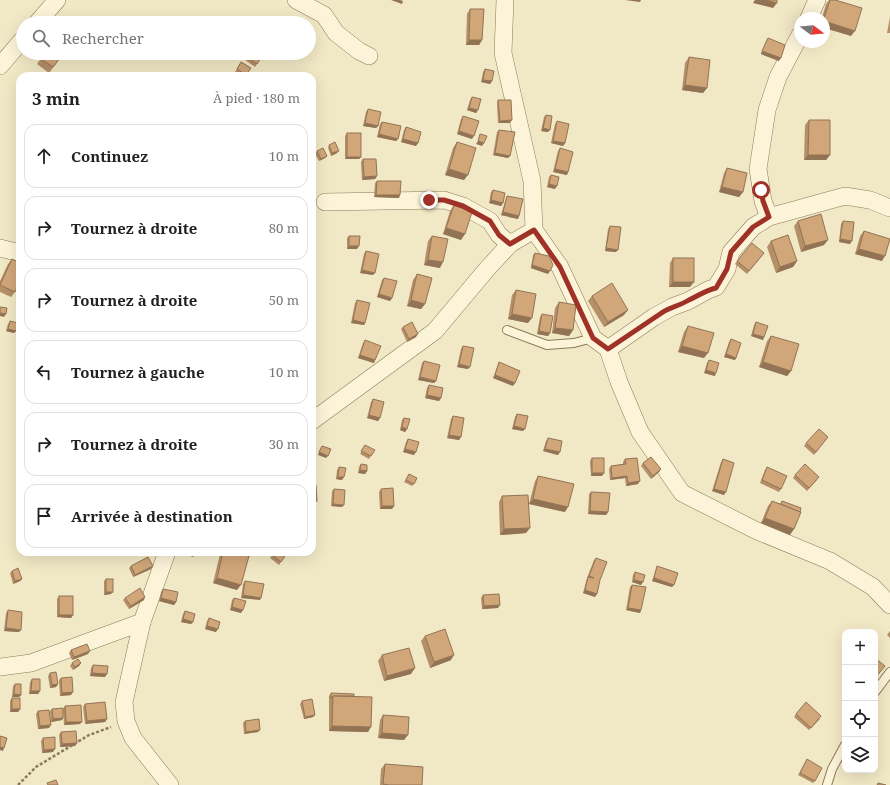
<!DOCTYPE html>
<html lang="fr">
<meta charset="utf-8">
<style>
body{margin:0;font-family:"Noto Serif",serif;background:#f2f2f2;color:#222}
.controls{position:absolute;right:12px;bottom:12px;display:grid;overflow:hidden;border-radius:8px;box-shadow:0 4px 16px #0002}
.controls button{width:36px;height:36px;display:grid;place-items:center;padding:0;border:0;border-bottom:1px solid #e0e0e0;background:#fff;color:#222;font:20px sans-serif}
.compass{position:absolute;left:794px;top:12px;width:36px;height:36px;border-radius:50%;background:#fff;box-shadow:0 4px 16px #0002;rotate:106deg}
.stop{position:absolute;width:12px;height:12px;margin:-9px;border:3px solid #9f3126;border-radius:50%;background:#fff}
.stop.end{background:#9f3126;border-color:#fff;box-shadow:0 1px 4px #0008}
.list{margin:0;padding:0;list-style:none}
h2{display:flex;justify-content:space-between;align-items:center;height:52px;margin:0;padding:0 16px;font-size:17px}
h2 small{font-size:13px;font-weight:400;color:#767676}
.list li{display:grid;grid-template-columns:26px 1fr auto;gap:12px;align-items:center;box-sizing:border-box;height:64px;margin:0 8px 8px;padding:0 8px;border:1px solid #e0e0e0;border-radius:12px}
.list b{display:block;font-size:15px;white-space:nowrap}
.list em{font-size:13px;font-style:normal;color:#767676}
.icon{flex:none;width:22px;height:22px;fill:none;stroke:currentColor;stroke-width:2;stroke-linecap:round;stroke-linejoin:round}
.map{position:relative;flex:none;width:890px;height:785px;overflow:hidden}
.search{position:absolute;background:#fff;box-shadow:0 4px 16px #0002;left:16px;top:16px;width:300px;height:44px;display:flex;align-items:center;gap:10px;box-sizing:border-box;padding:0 14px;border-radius:22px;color:#767676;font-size:15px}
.panel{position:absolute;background:#fff;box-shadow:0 4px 16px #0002;left:16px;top:72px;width:300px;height:484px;border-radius:12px}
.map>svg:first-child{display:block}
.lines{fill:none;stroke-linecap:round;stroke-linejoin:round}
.service-casing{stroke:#8d7a5a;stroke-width:10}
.minor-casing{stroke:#8d7a5a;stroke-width:18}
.path{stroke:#8d7a5a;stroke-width:2.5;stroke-dasharray:3 2;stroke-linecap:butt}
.service{stroke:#fbf4d9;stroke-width:8}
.minor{stroke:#fbf4d9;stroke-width:17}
.wall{fill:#b48f68}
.shaded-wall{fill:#927455}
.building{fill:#d1a679;stroke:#927455}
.route{stroke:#9f3126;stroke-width:5}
</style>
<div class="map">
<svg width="890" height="785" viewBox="0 0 890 785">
<rect width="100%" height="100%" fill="#f1e8c5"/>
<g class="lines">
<defs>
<g id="service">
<path d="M507,330l40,15 27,-2 19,-5"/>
<path d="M875,692l15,-20"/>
<path d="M827,785l5,-16 13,-24"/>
</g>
<g id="minor">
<path d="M296,0l28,15 12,18 23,18 10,5"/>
<path d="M809,18l8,-18"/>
<path d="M37,23l20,-23"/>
<path d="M0,66l23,-27"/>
<path d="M325,202l119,-2 19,6 27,15 9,14 11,9"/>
<path d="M769,217l-6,-16 -5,-32 9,-59 11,-33 22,-42"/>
<path d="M534,230l26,37 33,71 15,11 11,33 21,50 42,61 73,37 75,31 43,26 17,18"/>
<path d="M0,248l20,5"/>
<path d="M608,349l46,-32 18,-10 16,-6 20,-11 8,-3 11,-18 4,-17 22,-25 16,-10 76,-21 25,4 20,8"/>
<path d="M312,421l123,-90 52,-62 23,-25 24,-14 -2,-49 -29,-128 2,-53"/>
<path d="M142,622l-18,80 2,19 7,17 37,47"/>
<path d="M0,667l31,-4 111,-41 25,-70"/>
</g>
</defs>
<!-- service casing -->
<use href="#service" class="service-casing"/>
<!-- minor casing -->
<use href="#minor" class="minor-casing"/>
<!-- path -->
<path class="path" d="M18,785l18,-18 53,-32 22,-8"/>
<!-- service -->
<use href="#service" class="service"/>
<!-- minor -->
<use href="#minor" class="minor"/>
</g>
<!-- wall -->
<g class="wall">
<path d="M829,0h6l16,36 -27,-18h-2l4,-14z"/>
<path d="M470,9l12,31 -3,5h-13l1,-31z"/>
<path d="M890,17v16h-3z"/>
<path d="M768,38l11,23 -18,-7 5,-13z"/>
<path d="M45,53h19l-15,20 -12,-9z"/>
<path d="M244,53l19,2 -8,12 -14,-10z"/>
<path d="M689,57l18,31 -4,5 -21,-3 3,-27z"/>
<path d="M241,62l10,6 -5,8h-4l-7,-4z"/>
<path d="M485,69l7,12 -2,3 -9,-2 2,-10z"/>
<path d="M472,97l6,13 -2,3 -9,-3 3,-10z"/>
<path d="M498,100l12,23h-12l-1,-20z"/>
<path d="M368,109l10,17 -2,2 -13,-2 3,-14z"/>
<path d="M546,115l2,17 -7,-1 3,-14z"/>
<path d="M463,116l9,23 -15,-5 4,-15z"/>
<path d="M809,120l21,35 -4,5h-22l1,-35z"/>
<path d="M557,121l8,22 -2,3 -12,-3 4,-19z"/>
<path d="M382,122l16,17 -2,2 -19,-4 3,-13z"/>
<path d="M406,127l12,16 -2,3 -15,-4 3,-12z"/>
<path d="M499,130l9,28 -15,-3 4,-23z"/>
<path d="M347,133l14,24 -2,2h-14v-23z"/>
<path d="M457,142l7,38 -19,-5 8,-27z"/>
<path d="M329,145l8,8 -6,3 -3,-8z"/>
<path d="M560,148l8,24 -1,3 -14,-3 5,-21z"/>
<path d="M317,151l8,7 -6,3 -4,-7z"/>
<path d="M363,159l14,17 -2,3 -13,1 -1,-18z"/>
<path d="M727,168l16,24 -4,5 -20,-5 5,-19z"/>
<path d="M551,175l4,14 -8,-2 2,-10z"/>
<path d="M377,181l22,17 -25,-1 1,-14z"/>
<path d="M493,190l10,13 -2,3 -12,-3 2,-11z"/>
<path d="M507,196l12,20 -1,3 -17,-4 5,-17z"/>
<path d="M454,205l7,35 -18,-6 7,-23z"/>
<path d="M798,221l26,24 -23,7 -7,-26z"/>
<path d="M843,221l7,23 -11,-2 2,-18z"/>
<path d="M610,226l6,26 -11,-1 3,-22z"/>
<path d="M864,231l18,30 -27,-7 5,-18z"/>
<path d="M349,236l8,13h-10v-11z"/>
<path d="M432,236l8,32 -16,-3 4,-24z"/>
<path d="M771,241l26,20 -4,6 -17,6 -9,-26z"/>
<path d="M366,251l7,24 -13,-2 4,-19z"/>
<path d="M535,253l13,21 -17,-6 2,-13z"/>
<path d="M762,256l-15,18 -12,-10 2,-3z"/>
<path d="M673,258l17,29h-21l1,-24z"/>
<path d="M12,259l3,33 -4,5 -11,-5v-11l8,-17z"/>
<path d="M417,274l8,30 -4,5 -14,-3 6,-26z"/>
<path d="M384,278l8,20 -2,3 -13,-4 5,-17z"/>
<path d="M516,290l12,33 -20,-4 4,-24z"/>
<path d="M592,296l32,19 -20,12 -16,-26z"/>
<path d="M357,300l8,23 -1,2 -13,-2 4,-20z"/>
<path d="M559,302l14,28 -4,6 -17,-3 3,-25z"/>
<path d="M542,314l8,19 -2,3 -11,-2 3,-17z"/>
<path d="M10,321l6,10 -2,2 -8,-2 2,-7z"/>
<path d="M756,322l8,15 -1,3 -12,-4 3,-11z"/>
<path d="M688,326l16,32 -26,-6 6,-20z"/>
<path d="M403,327l13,10 -9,5 -6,-13z"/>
<path d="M771,336l20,35 -4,5 -28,-9 8,-26z"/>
<path d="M731,339l5,19 -1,2 -11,-3 5,-15z"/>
<path d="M365,340l10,20 -1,3 -16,-5 5,-15z"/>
<path d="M463,346l5,23 -11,-2 4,-18z"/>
<path d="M709,360l6,16 -11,-3 3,-10z"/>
<path d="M424,361l12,20 -2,2 -16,-3 4,-17z"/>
<path d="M499,362l14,24 -20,-8 5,-13z"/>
<path d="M429,385l12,13 -2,3 -14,-3 2,-10z"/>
<path d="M373,399l7,19 -2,3 -11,-3 4,-16z"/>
<path d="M517,414l6,17 -11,-2 3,-12z"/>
<path d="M453,416l8,21 -2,3 -12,-2 4,-19z"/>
<path d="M404,418l3,11 -2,3 -5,-2 2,-10z"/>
<path d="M828,437l-14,18 -10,-9 2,-3z"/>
<path d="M548,438l10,17 -15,-4 3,-10z"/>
<path d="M408,439l6,16 -11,-3 3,-10z"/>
<path d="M365,445l6,11 -2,3 -9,-5z"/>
<path d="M592,458l10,18h-11l-1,-15z"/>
<path d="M625,459l13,25 -12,2 -1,-8 -15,2 -1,-11 2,-3 12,-2v-2z"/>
<path d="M723,459l1,36 -12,-4 9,-29z"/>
<path d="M643,463l18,6 -2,3 -8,7 -10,-13z"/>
<path d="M361,464l6,7 -2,3 -7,-1 1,-6z"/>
<path d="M339,467l3,13 -6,-1 1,-9z"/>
<path d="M767,467l14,22 -2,3 -19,-9 5,-13z"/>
<path d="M409,474l5,10 -2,2 -8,-4z"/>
<path d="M795,475l22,5 -10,11 -14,-13z"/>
<path d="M538,476l27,36 -36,-8 6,-23z"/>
<path d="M334,489l8,18 -11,-1 1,-15z"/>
<path d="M381,489l13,17 -2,3h-12l-1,-17z"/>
<path d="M591,492l17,20 -2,3 -18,-1 1,-20z"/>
<path d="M502,496l24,37 -26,2 -1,-33z"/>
<path d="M772,501l8,3 2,-3 8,34 -29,-12 7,-17z"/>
<path d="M222,552h13l2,38 -24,-7 7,-29z"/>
<path d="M275,552l10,4 -6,9 -9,-7z"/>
<path d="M596,558l-1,39 -12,-4 4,-15 7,-18z"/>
<path d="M131,566l20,3 -18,8 -4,-9z"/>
<path d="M657,566l15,21 -20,-6z"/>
<path d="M12,571l10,8 -2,2 -7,3 -3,-11z"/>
<path d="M635,572l6,13 -9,-3 1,-7z"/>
<path d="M106,579l5,15 -7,1v-14z"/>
<path d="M245,581l15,19 -19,-2 2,-14z"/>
<path d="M632,585l9,25 -1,3 -14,-3 4,-23z"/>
<path d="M163,589l13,13 -2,3 -15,-4 2,-9z"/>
<path d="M483,595l15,13 -16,1 -1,-11z"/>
<path d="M59,596l14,19 -2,3 -14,-1v-18z"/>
<path d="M125,598l19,2 -15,9 -6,-9z"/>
<path d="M234,598l7,15 -11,-3 2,-10z"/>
<path d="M8,610l11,22 -15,-1 2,-18z"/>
<path d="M185,611l8,11 -2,2 -10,-2 2,-8z"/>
<path d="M209,618l7,14 -11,-3 2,-8z"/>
<path d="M890,631v7l-3,-3z"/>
<path d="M425,636l26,24 -21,8 -9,-27z"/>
<path d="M71,650l17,4 -16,6 -3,-7z"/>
<path d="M382,655l29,19 -27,7 -6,-20z"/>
<path d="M72,663h9l-2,3 -6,4 -3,-4z"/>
<path d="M93,665l12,12 -15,-1 1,-8z"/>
<path d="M50,673l8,11 -2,3 -6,1 -2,-12z"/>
<path d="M61,678l10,17 -11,1 -1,-16z"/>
<path d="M32,679l8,12 -2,3h-9l1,-12z"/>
<path d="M15,684l6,11 -2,2h-7l1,-11z"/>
<path d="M331,693l23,3 14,36 -39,-1v-35z"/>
<path d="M12,698l8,11 -2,3h-8v-11z"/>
<path d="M302,701l13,14 -2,2 -9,2 -4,-15z"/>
<path d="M85,704l22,15 -2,3 -20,2 -2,-17z"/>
<path d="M65,706l15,18 -16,1 -1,-16z"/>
<path d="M52,709l11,9 -1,2 -11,2 -1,-11z"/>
<path d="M38,711l11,17 -11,1 -2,-15z"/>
<path d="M796,714l24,5 -11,11 -15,-13z"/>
<path d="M383,715l21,25 -26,-2 2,-18z"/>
<path d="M245,721l13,11 -14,2 -1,-11z"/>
<path d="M61,732l16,11 -2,3 -15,1 -1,-12z"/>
<path d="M43,738l10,14 -11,1 -1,-12z"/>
<path d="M807,759l8,22 -2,2 -15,-8z"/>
<path d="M385,764l37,21h-42l1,-16z"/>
</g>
<!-- shaded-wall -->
<g class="shaded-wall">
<path d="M391,0h9l3,1 -1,3z"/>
<path d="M625,0h16l-1,2z"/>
<path d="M755,0h10l12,3 -4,5 -20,-5z"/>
<path d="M824,21l31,10 -4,5 -27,-8z"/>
<path d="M469,40h13l-3,5h-13z"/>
<path d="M762,51l19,7 -2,3 -18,-7z"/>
<path d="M227,53l11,3 -1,3 -12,-3z"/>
<path d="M483,80l9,1 -2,3 -9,-2z"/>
<path d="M685,85l22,3 -4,5 -21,-3z"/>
<path d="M469,108l9,2 -2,3 -9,-3z"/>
<path d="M512,120l-2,3h-12l2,-2z"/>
<path d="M365,123l13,3 -2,2 -13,-2z"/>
<path d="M543,128l7,2 -2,2 -7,-1z"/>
<path d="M459,131l15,5 -2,3 -15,-5z"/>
<path d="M379,134l19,5 -2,2 -19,-4z"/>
<path d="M403,139l15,4 -2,3 -15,-4z"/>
<path d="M478,141l6,2 -2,3 -6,-2z"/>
<path d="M553,141l12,2 -2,3 -12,-3z"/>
<path d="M339,151l-2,2 -6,3 1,-3z"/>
<path d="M495,153l15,3 -2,2 -15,-3z"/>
<path d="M808,155h22l-4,5h-22z"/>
<path d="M327,156l-2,2 -6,3 2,-2z"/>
<path d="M347,157h14l-2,2h-14z"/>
<path d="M449,169l19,6 -4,5 -19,-5z"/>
<path d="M555,169l13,3 -1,3 -14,-3z"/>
<path d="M377,176l-2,3 -13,1 2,-3z"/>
<path d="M549,184l8,2 -2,3 -8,-2z"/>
<path d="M722,187l21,5 -4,5 -20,-5z"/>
<path d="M376,195h24l-1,3 -25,-1z"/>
<path d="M491,200l12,3 -2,3 -12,-3z"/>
<path d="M503,212l16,4 -1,3 -17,-4z"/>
<path d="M446,228l19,6 -4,6 -18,-6z"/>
<path d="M840,239l12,2 -2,3 -11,-2z"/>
<path d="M828,240l-4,5 -23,7 4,-6z"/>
<path d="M349,246h10l-2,3h-10z"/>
<path d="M606,248l12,2 -2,2 -11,-1z"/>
<path d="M859,249l26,7 -3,5 -27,-7z"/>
<path d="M428,260l15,2 -3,6 -16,-3z"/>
<path d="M797,261l-4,6 -17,6 4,-6z"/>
<path d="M532,265l18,6 -2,3 -17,-6z"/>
<path d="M362,270l13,3 -2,2 -13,-2z"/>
<path d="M673,282h21l-4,5h-21z"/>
<path d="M379,294l13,4 -2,3 -13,-4z"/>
<path d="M411,300l14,4 -4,5 -14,-3z"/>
<path d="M628,310l-4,5 -20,12 4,-5z"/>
<path d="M0,313l6,1 -2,3 -4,-1z"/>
<path d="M512,314l20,4 -4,5 -20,-4z"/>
<path d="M353,320l12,3 -1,2 -13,-2z"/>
<path d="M555,328l18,2 -4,6 -17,-3z"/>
<path d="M8,329l8,2 -2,2 -8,-2z"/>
<path d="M539,331l11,2 -2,3 -11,-2z"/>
<path d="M418,334l-2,3 -9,5 2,-3z"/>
<path d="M753,334l11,3 -1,3 -12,-4z"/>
<path d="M682,346l26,7 -4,5 -26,-6z"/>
<path d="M726,354l10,4 -1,2 -11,-3z"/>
<path d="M360,355l15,5 -1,3 -16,-5z"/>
<path d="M763,362l28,9 -4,5 -28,-9z"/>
<path d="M459,364l11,3 -2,2 -11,-2z"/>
<path d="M706,370l10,3 -1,3 -11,-3z"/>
<path d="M495,375l20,8 -2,3 -20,-8z"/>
<path d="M420,377l16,4 -2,2 -16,-3z"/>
<path d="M427,395l14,3 -2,3 -14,-3z"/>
<path d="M369,415l11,3 -2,3 -11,-3z"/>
<path d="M514,426l11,3 -2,2 -11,-2z"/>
<path d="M402,427l5,2 -2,3 -5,-2z"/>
<path d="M449,435l12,2 -2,3 -12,-2z"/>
<path d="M405,449l11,3 -2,3 -11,-3z"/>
<path d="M545,449l15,3 -2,3 -15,-4z"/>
<path d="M319,452l9,4 -2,2 -8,-3z"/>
<path d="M661,469l-2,3 -8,7 2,-3z"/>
<path d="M360,470l7,1 -2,3 -7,-1z"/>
<path d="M592,473h12l-2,3h-11z"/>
<path d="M627,476l-2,2 -15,2 2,-2z"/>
<path d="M338,477h6l-2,3 -6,-1z"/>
<path d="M640,481l-2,3 -12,2 2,-3z"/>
<path d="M714,489l12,3 -2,3 -12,-4z"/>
<path d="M533,499l35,8 -3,5 -36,-8z"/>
<path d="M312,501h5l-2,3h-3z"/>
<path d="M333,504l11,1 -2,2 -11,-1z"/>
<path d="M382,506h12l-2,3h-12z"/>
<path d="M590,511l18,1 -2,3 -18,-1z"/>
<path d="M765,518l29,11 -4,6 -29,-12z"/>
<path d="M530,528l-4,5 -26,2 4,-6z"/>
<path d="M186,552h2l7,2 -2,3 -8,-3z"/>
<path d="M153,566l-2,3 -18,8 2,-2z"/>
<path d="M217,578l24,7 -4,5 -24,-7z"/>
<path d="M654,578l20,7 -2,2 -20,-6z"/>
<path d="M22,579l-2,2 -7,3 2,-3z"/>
<path d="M634,580l9,2 -2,3 -9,-3z"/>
<path d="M585,590l12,4 -2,3 -12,-4z"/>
<path d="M106,592h7l-2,2 -7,1z"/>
<path d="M243,595l18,3 -1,2 -19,-2z"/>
<path d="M145,597l-1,3 -15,9 2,-3z"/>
<path d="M161,598l15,4 -2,3 -15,-4z"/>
<path d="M500,605l-2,3 -16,1 2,-3z"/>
<path d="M232,607l11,3 -2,3 -11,-3z"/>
<path d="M628,608l13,2 -1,3 -14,-3z"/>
<path d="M59,615h14l-2,3 -14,-1z"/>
<path d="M183,619l10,3 -2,2 -10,-2z"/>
<path d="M207,626l11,3 -2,3 -11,-3z"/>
<path d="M6,628l15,2 -2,2 -15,-1z"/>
<path d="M90,651l-2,3 -16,6 2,-3z"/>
<path d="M454,655l-3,5 -21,8 4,-6z"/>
<path d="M81,663l-2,3 -6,4 2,-3z"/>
<path d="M415,668l-4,6 -27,7 3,-5z"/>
<path d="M92,673l15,1 -2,3 -15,-1z"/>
<path d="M58,684l-2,3 -6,1 2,-3z"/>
<path d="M31,691h9l-2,3h-9z"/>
<path d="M73,692l-2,3 -11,1 2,-3z"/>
<path d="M14,694l7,1 -2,2h-7z"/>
<path d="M12,709h8l-2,3h-8z"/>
<path d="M315,715l-2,2 -9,2 1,-2z"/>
<path d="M63,718l-1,2 -11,2 2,-3z"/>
<path d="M107,719l-2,3 -20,2 2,-3z"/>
<path d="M66,722h16l-2,2 -16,1z"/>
<path d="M51,725l-2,3 -11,1 2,-3z"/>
<path d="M332,726l39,1 -3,5 -39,-1z"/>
<path d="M260,730l-2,2 -14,2 2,-2z"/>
<path d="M382,733l26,2 -4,5 -26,-2z"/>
<path d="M77,743l-2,3 -15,1 2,-3z"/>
<path d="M0,747l4,1 -1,3 -3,-1z"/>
<path d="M55,749l-2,3 -11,1 2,-3z"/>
</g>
<!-- building -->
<g class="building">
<path d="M765,0h12v3z"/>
<path d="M830,0h5l27,8 -7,23 -31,-10v-3z"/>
<path d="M470,9h14l-2,31h-13z"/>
<path d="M768,38l17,7 -4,13 -19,-7z"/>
<path d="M45,53h19l-11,14 -12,-8z"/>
<path d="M227,53h12l-1,3z"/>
<path d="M244,53h16l3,2 -6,9 -14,-9z"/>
<path d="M689,57l21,3 -3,28 -22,-3z"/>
<path d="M241,62l10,6 -5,7 -9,-6z"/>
<path d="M485,69l9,2 -2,10 -9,-1z"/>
<path d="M472,97l9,2 -3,11 -9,-2z"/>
<path d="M498,100h13l1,20 -12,1z"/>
<path d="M368,109l13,3 -3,14 -13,-3z"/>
<path d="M546,115l6,1 -2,14 -7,-2z"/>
<path d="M463,116l16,5 -5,15 -15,-5z"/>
<path d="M809,120h21v35h-22z"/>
<path d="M557,121l12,3 -4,19 -12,-2z"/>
<path d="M382,122l19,4 -3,13 -19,-5z"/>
<path d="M406,127l15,5 -3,11 -15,-4z"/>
<path d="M499,130l16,2 -5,24 -15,-3z"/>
<rect x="347" y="133" width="14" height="24"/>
<path d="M480,134l7,2 -3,7 -6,-2z"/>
<path d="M335,142l4,9 -7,2 -3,-8z"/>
<path d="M457,142l19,6 -8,27 -19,-6z"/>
<path d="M323,148l4,8 -6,3 -4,-8z"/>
<path d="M560,148l13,4 -5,20 -13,-3z"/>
<path d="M363,159h13l1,17 -13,1z"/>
<path d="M727,168l20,5 -4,19 -21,-5z"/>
<path d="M551,175l8,2 -2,9 -8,-2z"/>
<path d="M377,181h24l-1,14h-24z"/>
<path d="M493,190l12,3 -2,10 -12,-3z"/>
<path d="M507,196l16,3 -4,17 -16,-4z"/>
<path d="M454,205l18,7 -7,22 -19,-6z"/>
<path d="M821,214l7,26 -23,6 -7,-25z"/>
<path d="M843,221l11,1 -2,19 -12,-2z"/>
<path d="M610,226l11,1 -3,23 -12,-2z"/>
<path d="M864,231l26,8 -5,17 -26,-7z"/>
<path d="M788,235l9,26 -17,6 -9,-26z"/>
<path d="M349,236h11l-1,10h-10z"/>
<path d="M432,236l16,3 -5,23 -15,-2z"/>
<path d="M752,243l12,10 -15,18 -12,-10z"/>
<path d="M366,251l13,3 -4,19 -13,-3z"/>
<path d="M535,253l14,3 4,9 -3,6 -18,-6z"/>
<rect x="673" y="258" width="21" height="24"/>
<path d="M12,259l8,4v17l-5,12 -15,-7z"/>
<path d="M417,274l15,4 -7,26 -14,-4z"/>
<path d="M384,278l13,3 -5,17 -13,-4z"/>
<path d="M612,283l16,27 -20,12 -16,-26z"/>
<path d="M516,290l20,4 -4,24 -20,-4z"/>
<path d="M357,300l13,3 -5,20 -12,-3z"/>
<path d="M559,302l17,3 -3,25 -18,-2z"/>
<path d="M0,307l7,1 -1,6 -6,-1z"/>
<path d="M542,314l11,2 -3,17 -11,-2z"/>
<path d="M10,321l8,2 -2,8 -8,-2z"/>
<path d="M412,322l6,12 -9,5 -6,-12z"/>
<path d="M756,322l12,4 -4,11 -11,-3z"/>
<path d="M688,326l26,7 -6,20 -26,-7z"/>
<path d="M771,336l28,8 -8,27 -28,-9z"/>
<path d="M731,339l10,4 -5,15 -10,-4z"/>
<path d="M365,340l16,6 -6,14 -15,-5z"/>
<path d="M463,346l11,2 -4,19 -11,-3z"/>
<path d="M709,360l10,3 -3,10 -10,-3z"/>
<path d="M424,361l16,4 -4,16 -16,-4z"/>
<path d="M499,362l21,9 -5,12 -20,-8z"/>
<path d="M429,385l14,3 -2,10 -14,-3z"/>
<path d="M373,399l11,3 -4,16 -11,-3z"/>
<path d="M517,414l11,2 -3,13 -11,-3z"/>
<path d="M453,416l11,2 -3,19 -12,-2z"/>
<path d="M404,418l6,1 -3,10 -5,-2z"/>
<path d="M819,429l9,8 -12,15 -10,-9z"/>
<path d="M548,438l14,3 -2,11 -15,-3z"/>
<path d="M408,439l11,3 -3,10 -11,-3z"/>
<path d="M365,445l10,5 -4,6 -10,-5z"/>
<path d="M322,446l9,3 -3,7 -9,-4z"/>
<path d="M651,457l10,12 -8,7 -10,-13z"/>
<rect x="592" y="458" width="12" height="15"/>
<path d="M637,458l3,23 -12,2 -1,-7 -15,2 -1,-12 15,-2 -1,-5z"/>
<path d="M723,459l11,4 -8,29 -12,-3z"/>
<path d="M361,464l6,1v6l-7,-1z"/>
<path d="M805,464l14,13 -10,11 -14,-13z"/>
<path d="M339,467l7,1 -2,9h-6z"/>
<path d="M767,467l20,9 -6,13 -19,-9z"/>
<path d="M409,474l8,4 -3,6 -8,-4z"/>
<path d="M538,476l36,8 -6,23 -35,-8z"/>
<path d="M316,485l1,16h-5v-15z"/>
<path d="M393,488l1,18h-12l-1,-17z"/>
<path d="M334,489l11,1 -1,15 -11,-1z"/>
<path d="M591,492l19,1 -2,19 -18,-1z"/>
<path d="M528,495l2,33 -26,1 -2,-33z"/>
<path d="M772,501l29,11 -7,17 -29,-11z"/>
<path d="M782,501l19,7 -1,4 -19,-8z"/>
<path d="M188,552h8l-1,2z"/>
<path d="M223,552h12l14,4 -8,29 -24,-7z"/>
<path d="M275,552h4l6,4 -4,6 -9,-7z"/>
<path d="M148,557l5,9 -18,9 -4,-9z"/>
<path d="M596,558l11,4 -7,18 -3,14 -12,-4 3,-13 6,1 -5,-2z"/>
<path d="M657,566l21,7 -4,12 -20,-7z"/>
<path d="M18,568l4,11 -7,2 -3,-10z"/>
<path d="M635,572l10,3 -2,7 -9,-2z"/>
<rect x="106" y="579" width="7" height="13"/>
<path d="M245,581l19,3 -3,14 -18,-3z"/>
<path d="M632,585l14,2 -5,23 -13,-2z"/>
<path d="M140,588l5,9 -14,9 -6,-8z"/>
<path d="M163,589l15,3 -2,10 -15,-4z"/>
<path d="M499,594l1,11 -16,1 -1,-11z"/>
<rect x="59" y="596" width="14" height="19"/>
<path d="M234,598l12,3 -3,9 -11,-3z"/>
<path d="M8,610l14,2 -1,18 -15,-2z"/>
<path d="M185,611l10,3 -2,8 -10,-3z"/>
<path d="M209,618l11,4 -2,7 -11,-3z"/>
<path d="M445,629l9,26 -20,7 -9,-26z"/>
<path d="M87,644l3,7 -16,6 -3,-7z"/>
<path d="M409,648l6,20 -28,8 -5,-21z"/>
<path d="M875,658l10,8 -10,12z"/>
<path d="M78,659l3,4 -6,4 -3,-4z"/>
<path d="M93,665l15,1 -1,8 -15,-1z"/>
<path d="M56,672l2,12 -6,1 -2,-12z"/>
<path d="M72,677l1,15 -11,1 -1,-15z"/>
<path d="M32,679h8v12h-9z"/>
<path d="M15,684h6v11l-7,-1z"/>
<path d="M331,693l23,1v2h-21l-2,3z"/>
<path d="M333,696l39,1 -1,30 -39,-1z"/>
<rect x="12" y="698" width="8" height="11"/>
<path d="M312,699l3,16 -10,2 -3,-16z"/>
<path d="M105,702l2,17 -20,2 -2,-17z"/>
<path d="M806,702l15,14 -10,12 -15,-14z"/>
<path d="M81,705l1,17h-16l-1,-16z"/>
<path d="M63,708v10l-10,1 -1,-10z"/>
<path d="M49,710l2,15 -11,1 -2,-15z"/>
<path d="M383,715l26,2 -1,18 -26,-2z"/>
<path d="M259,719l1,11 -14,2 -1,-11z"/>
<path d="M76,731l1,12 -15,1 -1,-12z"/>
<path d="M0,736l7,2 -3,10 -4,-1z"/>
<path d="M55,737v12l-11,1 -1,-12z"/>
<path d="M807,759l15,9 -7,13 -15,-8z"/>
<path d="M385,764l38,3 -1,18h-33l-6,-1z"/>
<path d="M56,780l2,5h-10l-1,-2z"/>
<path d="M878,783l8,2h-9z"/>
</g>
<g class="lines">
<!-- route -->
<path class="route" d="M429,200h15l19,6 27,15 9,14 11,9 24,-14 26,37 33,71 15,11 55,-37c8,-5 18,-7 26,-12 9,-4 17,-10 27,-12l11,-19 4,-17 22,-25 16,-10 -6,-16 -2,-11"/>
</g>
</svg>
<div class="controls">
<button>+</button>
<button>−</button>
<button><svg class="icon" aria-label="locate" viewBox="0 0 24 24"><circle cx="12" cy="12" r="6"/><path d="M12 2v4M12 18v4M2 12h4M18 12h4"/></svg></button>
<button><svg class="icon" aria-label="layers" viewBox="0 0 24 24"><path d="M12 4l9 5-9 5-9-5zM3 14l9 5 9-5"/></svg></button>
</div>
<svg class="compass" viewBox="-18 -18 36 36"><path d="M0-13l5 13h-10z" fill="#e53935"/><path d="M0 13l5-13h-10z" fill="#767676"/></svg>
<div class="stop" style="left:761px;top:190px"></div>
<div class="stop end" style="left:429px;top:200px"></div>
<div class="search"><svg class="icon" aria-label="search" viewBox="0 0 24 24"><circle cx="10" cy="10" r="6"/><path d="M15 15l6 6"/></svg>Rechercher</div>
<section class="panel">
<h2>3 min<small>À pied · 180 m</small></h2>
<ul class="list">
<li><svg class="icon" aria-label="ahead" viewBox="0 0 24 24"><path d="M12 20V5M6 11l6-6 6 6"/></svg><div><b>Continuez</b></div><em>10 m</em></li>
<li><svg class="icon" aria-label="right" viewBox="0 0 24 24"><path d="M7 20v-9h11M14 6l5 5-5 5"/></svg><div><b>Tournez à droite</b></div><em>80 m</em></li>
<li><svg class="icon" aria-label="right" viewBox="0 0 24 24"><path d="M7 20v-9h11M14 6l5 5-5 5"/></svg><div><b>Tournez à droite</b></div><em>50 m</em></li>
<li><svg class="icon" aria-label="left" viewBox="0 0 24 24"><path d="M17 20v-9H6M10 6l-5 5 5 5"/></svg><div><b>Tournez à gauche</b></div><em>10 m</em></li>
<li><svg class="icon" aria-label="right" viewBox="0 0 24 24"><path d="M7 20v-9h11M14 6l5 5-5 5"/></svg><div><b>Tournez à droite</b></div><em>30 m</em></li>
<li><svg class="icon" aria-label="arrive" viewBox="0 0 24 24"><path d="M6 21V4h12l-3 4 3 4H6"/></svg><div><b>Arrivée à destination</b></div></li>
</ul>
</section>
</div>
